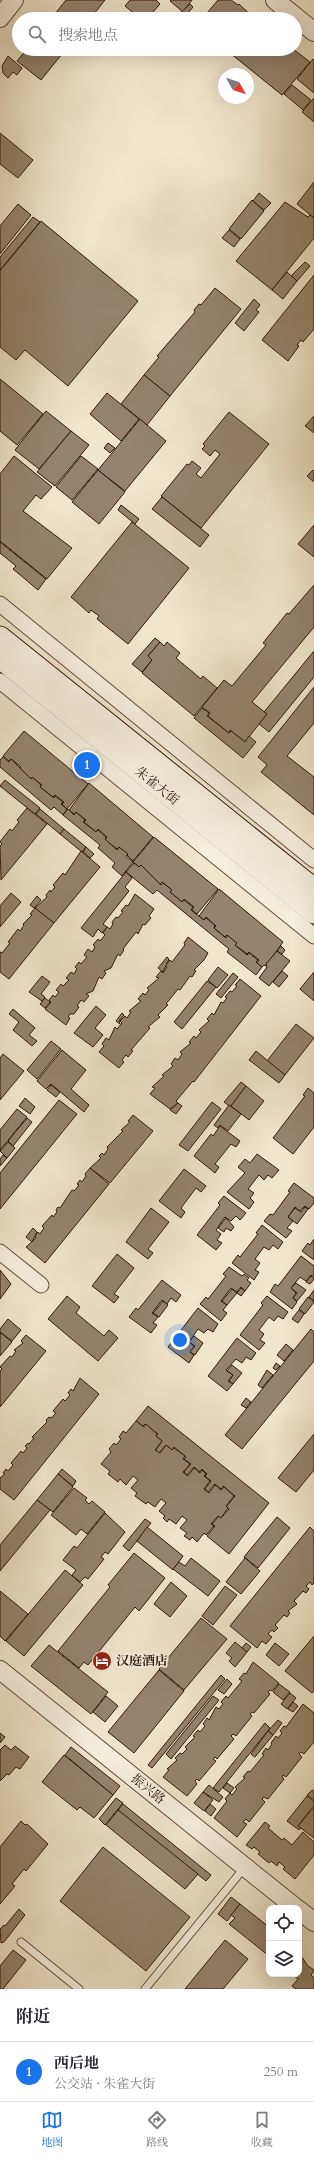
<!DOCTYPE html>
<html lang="zh">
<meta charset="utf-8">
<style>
body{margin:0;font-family:Cardo,"Noto Serif SC",serif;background:#f2f2f3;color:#2b2b33}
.controls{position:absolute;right:12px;bottom:12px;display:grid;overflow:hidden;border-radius:8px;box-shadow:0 4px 16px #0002}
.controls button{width:36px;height:36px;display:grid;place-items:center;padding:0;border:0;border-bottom:1px solid #e1e1e2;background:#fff;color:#2b2b33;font:20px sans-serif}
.compass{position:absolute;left:218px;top:68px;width:36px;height:36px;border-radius:50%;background:#fff;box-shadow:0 4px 16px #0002;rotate:129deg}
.you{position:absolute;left:180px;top:1340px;width:14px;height:14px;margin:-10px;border:3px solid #fff;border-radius:50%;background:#1a73e8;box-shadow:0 0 0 6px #1a73e833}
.badge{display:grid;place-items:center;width:26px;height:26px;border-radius:50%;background:#1a73e8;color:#fff;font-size:13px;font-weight:700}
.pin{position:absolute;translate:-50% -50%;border:2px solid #fff;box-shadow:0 1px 4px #0006}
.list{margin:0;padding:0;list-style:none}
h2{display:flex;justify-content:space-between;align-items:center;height:52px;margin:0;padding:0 16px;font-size:17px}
h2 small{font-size:13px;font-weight:400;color:#7c7c81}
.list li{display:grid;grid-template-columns:26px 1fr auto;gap:12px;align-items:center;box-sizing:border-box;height:60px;padding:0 16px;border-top:1px solid #e1e1e2}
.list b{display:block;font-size:15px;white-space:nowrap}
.list p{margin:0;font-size:13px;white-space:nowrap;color:#7c7c81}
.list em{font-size:13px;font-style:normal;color:#7c7c81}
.icon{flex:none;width:22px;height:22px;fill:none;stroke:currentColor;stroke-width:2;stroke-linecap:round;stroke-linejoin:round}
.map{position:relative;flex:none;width:314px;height:1989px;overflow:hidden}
.search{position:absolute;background:#fff;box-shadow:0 4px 16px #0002;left:12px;right:12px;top:12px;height:44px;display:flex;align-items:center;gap:10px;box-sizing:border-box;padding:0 14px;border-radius:22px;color:#7c7c81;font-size:15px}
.sheet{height:112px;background:#fff}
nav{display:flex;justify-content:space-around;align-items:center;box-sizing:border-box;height:56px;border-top:1px solid #e1e1e2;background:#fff;font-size:11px;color:#7c7c81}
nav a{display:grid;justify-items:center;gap:2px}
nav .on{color:#1a73e8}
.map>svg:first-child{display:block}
.building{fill:#95836e;stroke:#321709}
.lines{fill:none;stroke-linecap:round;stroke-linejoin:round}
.service-casing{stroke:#624b3a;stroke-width:9}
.minor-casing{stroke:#624b3a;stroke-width:17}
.tertiary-casing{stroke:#624b3a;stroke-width:20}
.secondary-casing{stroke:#321709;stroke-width:23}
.service{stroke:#f5efde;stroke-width:7}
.minor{stroke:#f5efde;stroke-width:15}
.tertiary{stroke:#f5efde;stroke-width:18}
.secondary{stroke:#f5efde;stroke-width:21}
.labels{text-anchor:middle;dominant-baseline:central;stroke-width:3.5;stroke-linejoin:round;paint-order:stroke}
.street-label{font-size:13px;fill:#321709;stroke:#f5efde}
.poi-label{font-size:13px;font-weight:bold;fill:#321709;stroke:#f5efde;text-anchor:start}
</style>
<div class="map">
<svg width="314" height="1989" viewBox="0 0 314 1989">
<rect width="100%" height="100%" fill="#f0e6cc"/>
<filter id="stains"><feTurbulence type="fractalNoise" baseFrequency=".005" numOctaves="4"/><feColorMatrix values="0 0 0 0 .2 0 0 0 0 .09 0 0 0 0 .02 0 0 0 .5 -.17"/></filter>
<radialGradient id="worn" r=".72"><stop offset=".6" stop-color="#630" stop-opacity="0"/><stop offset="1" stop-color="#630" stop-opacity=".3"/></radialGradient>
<!-- building -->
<g class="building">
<path d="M66,0h39l-15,19h-39z"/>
<path d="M130,0h26l4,4 -13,15h-6l-16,-13z"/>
<path d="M171,0h21l-9,12 -13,-11z"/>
<path d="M218,0h13l7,5 1,-1 16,15h-53z"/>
<path d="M190,4l3,3 -10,12 -7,-2z"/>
<path d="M200,12l4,3 -3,4h-7z"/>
<path d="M27,49h39l-25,31 -24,-19z"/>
<path d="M225,49h68l17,13 -28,33z"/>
<path d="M8,56l14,12 -5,7 -4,-3 -5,6 -5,-5 -1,-7z"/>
<path d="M313,59l1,1v33l-17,-14z"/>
<path d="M292,85l19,15 -8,10 -19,-16z"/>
<path d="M314,98v24l-12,-10z"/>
<path d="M0,133l33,27 -15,18 -18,-14z"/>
<path d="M314,182v36l-17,-14z"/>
<path d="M259,193l12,10 -7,7 -11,-9z"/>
<path d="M252,200l12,11 -23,28 -12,-10z"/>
<path d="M285,202l23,15 2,-2 4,3v20l-42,52 -36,-29z"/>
<path d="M18,204l13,11 -31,39v-28z"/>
<path d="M33,217l7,5 -40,48v-13z"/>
<path d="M41,221l97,80 -70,85 -43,-36 -9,10 -16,-13v-76z"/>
<path d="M229,230l11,9 -6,8 -12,-9z"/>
<path d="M305,262l5,4 -13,15 -6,-5z"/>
<path d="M287,272l10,9 -14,18 -11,-9z"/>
<path d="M314,275v54l-11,13 -2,-2 -4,5 2,1 -11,15 -26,-21z"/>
<path d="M215,288l26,21 -71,87 -26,-21 15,-18 -2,-1 38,-44 -1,-2 5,-6 2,1z"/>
<path d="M254,299l6,6 -4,5 3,2 -15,19 -9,-8z"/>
<path d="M144,375l26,21 -23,29 -26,-21z"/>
<path d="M0,379l43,35 -26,31 -17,-14z"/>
<path d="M107,393l32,26 -18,22 -31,-27z"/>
<path d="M46,411l25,20 -32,38 -24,-19z"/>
<path d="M229,412l40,32 -68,84 -40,-32 26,-32 2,1 3,-4 9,7 -5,6 5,4 19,-24 -5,-4 -5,6 -8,-7 3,-3 -2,-2z"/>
<path d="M314,416v17l-9,-7z"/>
<path d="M140,419l26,22 -41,50 -27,-21z"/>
<path d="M71,431l18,14 -34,41 -18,-14z"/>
<path d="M108,443l7,5 -5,5 -6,-5z"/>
<path d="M14,456l38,31 -11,12 -5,-4 -13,16 49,37 -25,31 -47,-38v-67z"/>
<path d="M81,456l17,13 -26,31 -16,-13z"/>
<path d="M98,470l27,22 -26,32 -27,-22z"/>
<path d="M313,470l1,1v11l-7,-6z"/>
<path d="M162,497l47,38 -9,12 -48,-38z"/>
<path d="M121,505l18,14 -4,5 -17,-14z"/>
<path d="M132,522l57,46 -61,76 -31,-25 2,-3 -8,-6 -2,3 -18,-16z"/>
<path d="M314,525v32l-16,-13z"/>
<path d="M0,542l46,37 -8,11 -25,-21 3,-3 -16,-13z"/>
<path d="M314,585v42l-62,75 15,12 -22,28 -15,-12 -1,3 -21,-17 2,-3 -8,-6 22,-27 8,6 34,-41 -3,-2 24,-30 2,1z"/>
<path d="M155,638l5,4 -12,14 4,4 -10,12 -10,-8z"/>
<path d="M160,642l4,4 3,-4 13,11 -4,5 25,21 2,-3 14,12 -23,28 -52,-43 10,-13 -4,-4z"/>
<path d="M314,651v26l-45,55 -10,-8 8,-10 -3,-2z"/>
<path d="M314,687v36l-27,33 27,21v38l-53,-43 6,-7 -9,-8z"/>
<path d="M202,708l7,5 -2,3 22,17 2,-2 14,11 4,-6 7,6 -13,16 -49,-40z"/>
<path d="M24,731l64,53 -21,25 -5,-5 2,-2 -9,-7 -2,2 -13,-10 2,-2 -10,-8 -2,2 -11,-10 2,-2 -10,-8 -2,2 -6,-5z"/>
<path d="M3,757l6,5 2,-3 20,20 1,-2 9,8 -1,2 14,11 1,-2 8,6 -2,2 6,5 -4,6 -9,-8 -3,3 -51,-43v-7z"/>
<path d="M5,780l35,28 -5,6 -35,-28z"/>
<path d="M89,783l64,54 -20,24 -14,-14 -2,2 -12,-9 2,-3 -9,-8 -2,3 -12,-10 2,-2 -10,-8 -2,2 -5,-4z"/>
<path d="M27,808l20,16 -46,56 -1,-34 2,-2 -2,-2 10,-13 2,2 7,-9 -2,-2z"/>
<path d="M40,809l24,20 -4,5 -24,-20z"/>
<path d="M68,809l6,6 2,-3 9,8 -2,2 13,10 2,-2 8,7 -1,2 12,11 2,-3 9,7 -2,2 7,6 -11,14 -10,-9 3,-4 -17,-15 2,-3 -37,-30z"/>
<path d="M64,829l22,18 -4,5 -22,-18z"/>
<path d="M154,837l64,52 -21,25 -5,-4 2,-3 -10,-8 -2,3 -12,-10 2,-2 -10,-8 -2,2 -19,-19 -2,2 -6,-5z"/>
<path d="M86,847l8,7 -4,4 -7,-6z"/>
<path d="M81,851l19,16 -46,56 -19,-15 12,-11 -1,-2 4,-5 1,2 4,-5 -2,-2 10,-12 2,2z"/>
<path d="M134,863l5,4 2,-2 20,20 2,-2 9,7 -2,2 12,10 2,-2 9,7 -2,3 13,10 2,-2 9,7 -1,3 12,10 2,-3 9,8 -2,2 12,10 2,-2 9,7 -2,2 6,5 -6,8 -29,-23 2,-3 -72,-59 -4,4 -27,-22z"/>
<path d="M126,872l6,6 -7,9 4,4 -26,33 4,3 -5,6 -4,-4 -5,8 -12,-9z"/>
<path d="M219,889l64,53 -17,24 -2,-1 -2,2 -5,-4 2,-3 -10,-8 -2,2 -12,-9 2,-2 -10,-8 -2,2 -11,-9 2,-2 -10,-9 -2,3 -5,-4z"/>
<path d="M11,893l10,9 -21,25v-21z"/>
<path d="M135,894l19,15 -5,7 2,2 -6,7 -2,-1 -5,10 -2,-2 -13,17 1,1 -4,6 -2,-2 -7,14 -7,3 2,2 -4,6 -3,-2 -6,14 -7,3 3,2 -5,6 -3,-2 -4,6 2,1 -5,7h-4l-2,3 2,1 -4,7 -21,-16 6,-7 -2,-2 4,-5 2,2 4,-5 -3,-2 5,-6 2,2 6,-6 -3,-2 5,-6 3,2 3,-5 -2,-2 4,-5 2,2 6,-7 -3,-2 4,-6 4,3 3,-5 -2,-2 5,-6 2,2 5,-6 -2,-2 4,-6 3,2 3,-5 -1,-2 4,-5 2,1 5,-6 -2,-1 5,-6 2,1z"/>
<path d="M37,896l4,4 -7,8 -4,-3z"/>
<path d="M35,908l19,15 -45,56 -9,-7v-20l2,1 8,-10 -2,-1 10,-13 2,2 4,-6 -1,-1 9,-9 -2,-1z"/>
<path d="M188,937l20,16 -4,7 -10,10 2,1 -4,6 -2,-1 -10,14 -2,-1 -12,15 2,1 -10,10 2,2 -12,10 2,1 -19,22 2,1 -5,6 -2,-2 -4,5 2,2 -5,6 -20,-16 5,-6 -2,-2 4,-6 3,2 6,-13 2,2 5,-6 -2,-2 5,-5 2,2 4,-6 -2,-1 12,-10 -3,-2 5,-6 2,2 4,-5 -2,-2 12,-10 -3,-1 5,-6 2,2 4,-6 -2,-1 5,-6 2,2 13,-17 -1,-2z"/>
<path d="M281,946l4,4 -3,4 -5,-3z"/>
<path d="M277,951l13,10 -21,25 -10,-8 8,-11 -1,-3z"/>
<path d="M167,957l2,2 -6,13 -5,-4z"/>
<path d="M218,967l10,8 -11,13 -9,-8z"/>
<path d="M282,971l6,5 -9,11 -6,-5z"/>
<path d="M314,972v29l-14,-12z"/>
<path d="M233,973l5,4 -17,21 -5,-4z"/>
<path d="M42,976l8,6 -9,12 4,3 -3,4 -13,-9z"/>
<path d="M240,979l21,17 -67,86 -1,-1 -17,20 2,2 -8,6 -20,-15 5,-6 -3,-1 12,-11 -2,-1 11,-9 -2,-2 4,-6 3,2 4,-6 -2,-2 11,-9 -2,-1 5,-6 2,2 5,-6 -2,-2 10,-9 -2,-2 5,-6 2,2 7,-13 2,1 4,-5 -2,-1 5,-6 2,1 5,-6 -2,-1z"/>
<path d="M207,981l9,6 -34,42 -8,-7z"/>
<path d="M45,998l5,4 -5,6 -5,-4z"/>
<path d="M96,1006l10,9 -11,13 8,7 -10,12 -19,-14z"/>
<path d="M13,1009l22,19 -6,7 8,6 -5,5 -19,-16 6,-8 -10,-8z"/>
<path d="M122,1013l2,2 -5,6 1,3 -4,-3z"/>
<path d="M296,1024l18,14 -29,37 -18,-14z"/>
<path d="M51,1041l10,8 -24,30 -10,-9z"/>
<path d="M62,1050l24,20 -15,19 18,16 -5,7 -33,-28 -5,5 -9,-8z"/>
<path d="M256,1051l29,24 -6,8 -30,-23z"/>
<path d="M3,1054l21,17 -24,29v-42z"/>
<path d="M241,1082l5,4 -15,20 -3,-1 -4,-3z"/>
<path d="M51,1085l9,7 -4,5 -9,-7z"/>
<path d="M246,1086l18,15 -15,19 -18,-14z"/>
<path d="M308,1088l6,5v34l-21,27 -20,-16 32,-42 -2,-1z"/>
<path d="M25,1098l10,9 -5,7 -11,-8z"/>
<path d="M59,1100l18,14 -77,95v-36z"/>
<path d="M212,1102l9,7 -33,42 -9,-6z"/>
<path d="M178,1103l4,3 -6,8 -6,-4z"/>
<path d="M229,1105l12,9 -13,17 -8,-6 -2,3 -4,-3z"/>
<path d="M17,1109l10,8 -27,33v-20z"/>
<path d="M133,1115l20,16 -43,52 -20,-15 11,-10 -2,-2 3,-3 2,2 4,-6 -1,-2 16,-16 -2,-1 9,-8 -2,-1z"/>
<path d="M27,1118l5,4 -19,24 -5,-5z"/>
<path d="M220,1126l20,15 -4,6 -5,-3 -16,20 4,3 -4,6 -21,-17 17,-22 2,2z"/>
<path d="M8,1142l7,6 -8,10 -7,-7z"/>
<path d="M257,1154l22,16 -7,8 -4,-3 -4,5 -5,-5 -11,14 6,4 -4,5 4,4 -5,7 -22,-17 18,-19 -7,-6 7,-8 5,4z"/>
<path d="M3,1155l4,3 -7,8v-7z"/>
<path d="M90,1168l19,16 -64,79 -19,-16 10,-9 -1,-2 3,-4 2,2 4,-6 -2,-2 10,-11 1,2 4,-5 -1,-2 2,-3 2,1 12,-18 2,1 5,-6 -2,-1 3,-4 2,2 4,-6 -1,-2z"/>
<path d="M184,1169l22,17 -5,6 -5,-4 -15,20 4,4 -4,6 -22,-17z"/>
<path d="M294,1183l20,15v5l-5,6 -4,-3 -5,5 -5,-4 -7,10 5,4 -6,7 5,3 -6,7 -22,-17 6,-7 3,1 17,-23 -2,-1z"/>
<path d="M224,1196l22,17 -6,7 -4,-4 -5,5 -6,-4 -9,13 5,4 -4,6 5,3 -6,7 -19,-15 23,-30 -2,-2z"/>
<path d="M305,1207l3,2 -11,15 -9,-7 7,-9 6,4z"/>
<path d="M151,1208l18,14 -21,27 5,4 -5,6 -22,-17z"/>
<path d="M226,1218l8,9 -3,4 -5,-3 -2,4 -6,-4z"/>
<path d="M262,1225l21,17 -5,7 -5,-4 -4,5 -5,-3 -9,12 5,4 -5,7 4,2 -5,8 -22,-17 6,-8 2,2 18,-23 -2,-1z"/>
<path d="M33,1228l4,4 -5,10 -6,-5z"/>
<path d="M314,1239v21l-12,-9 6,-8 2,2z"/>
<path d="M117,1254l17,14 -20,26 5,3 -5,6 -22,-17z"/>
<path d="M301,1256l13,10v11l-3,-2 -5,6 -6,-4 -9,11 5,5 -3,5 4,4 -5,7 -22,-17 5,-8 3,2z"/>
<path d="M229,1267l13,9 2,-2 5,4 -2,2 4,3 -6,8 -4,-4 -4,5 -6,-4 -10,13 6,4 -4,5 4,3 -6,8 -21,-17 6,-7 2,2 18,-23 -3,-2z"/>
<path d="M0,1270l11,14 -11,15z"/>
<path d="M311,1276l3,3 -4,5 -4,-2z"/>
<path d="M162,1280l19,15 -5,7 -5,-4 -4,6 -5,-4 -10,13 6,4 -5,6 4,2 -6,8 -22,-16 7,-9 2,2z"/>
<path d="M296,1283l10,7 -9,11 -4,-3 4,-5 -6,-5z"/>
<path d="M241,1288l4,3 -4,5 -4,-3z"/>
<path d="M232,1289l5,4 -10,12 -5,-4z"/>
<path d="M314,1290v11l-5,-4z"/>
<path d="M67,1296l13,11 -4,6 28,23 5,-6 9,8 -20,23 -50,-42z"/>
<path d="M267,1296l21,16 -5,7 -5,-3 -4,5 -5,-4 -10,13 5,4 -4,6 5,3 -6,7 -19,-15 23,-30 -2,-2z"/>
<path d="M308,1297l6,5 -9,12 -6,-5z"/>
<path d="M163,1301l5,4 -9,12 -6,-4z"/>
<path d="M198,1308l20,16 -5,8 -5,-3 -4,4 -6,-4 -9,13 5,4 -4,6 4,3 -5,8 -21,-16z"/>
<path d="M299,1310l5,4 -6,9 -6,-4z"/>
<path d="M8,1319l13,11 -9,11 -12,-9v-3z"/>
<path d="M311,1329l3,3v29l-72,88 -17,-14z"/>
<path d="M1,1333l11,9 -12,14v-22z"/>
<path d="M26,1335l20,16 -46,56v-36l2,-2 -2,-2 10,-11 2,1 4,-6 -2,-1 9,-7 -2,-2z"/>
<path d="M194,1336l9,7 -8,12 -5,-3 5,-6 -6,-4z"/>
<path d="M237,1338l19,15 -5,7 -5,-3 -4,6 -6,-4 -10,11 7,5 -5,6 5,3 -6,7 -19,-15z"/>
<path d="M286,1344l7,6 -9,11 -7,-6z"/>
<path d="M276,1363l4,3 -4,4 -3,-2z"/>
<path d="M232,1365l10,8 -9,11 -4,-3 4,-6 -6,-4z"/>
<path d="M267,1370l6,5 -11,13 -4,-3z"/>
<path d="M80,1378l19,16 -85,106 -14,-11v-11l5,-4 -2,-1 3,-4 2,2 5,-6 -2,-2 10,-12 2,2 4,-5 -2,-2 3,-3 1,1 5,-6 -2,-1 15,-15 -1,-2 3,-3 2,1 5,-5 -3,-2 10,-12 2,2 5,-6 -2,-2 3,-4 2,2z"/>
<path d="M246,1398l5,4 -5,6 -5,-3z"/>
<path d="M148,1406l121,97 -40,51 -22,-18 8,-10 -3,-2 7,-8 2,2 8,-9 -3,-2 9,-11 -12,-10 -2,3 -6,-5 -7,8 -3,-3 6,-8 -6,-5 2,-2 -5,-5 -2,3 -6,-5 -7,8 -3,-3 7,-8 -7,-5 2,-2 -12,-10 -2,3 -6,-5 -7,8 -3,-3 6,-9 -6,-5 2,-2 -13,-10 -2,2 -7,-5z"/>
<path d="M136,1421l8,6 2,-3 11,10 -1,2 6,5 -7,9 5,3 6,-8 6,5 2,-2 11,8 -2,3 7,5 -7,8 5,4 6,-8 6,5 2,-3 4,4 -2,2 6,5 -6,8 5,4 6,-8 6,5 3,-3 10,9 -8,10 2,2 -7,10 -3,-2 -7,8 3,2 -8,9 -2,-2 -7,9 -5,-5 -2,3 -6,-4 3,-3 -7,-5 7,-8 -5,-4 -6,8 -7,-5 -2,3 -4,-4 2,-2 -6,-5 7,-8 -5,-4 -6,8 -7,-5 -2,2 -11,-8 2,-3 -6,-5 7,-8 -5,-4 -7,9 -6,-6 -2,3 -10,-8 2,-3 -9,-7 10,-12 -2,-3 5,-6 2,2 5,-6 -2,-2 4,-6 3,2z"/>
<path d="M314,1434v36l-18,22 -18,-14z"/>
<path d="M62,1469l14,12 -3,5 -15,-12z"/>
<path d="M58,1474l15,13 -20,25 -16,-12z"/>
<path d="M74,1488l13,10 -2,2 4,4 3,-3 13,11 -18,22 -6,-5 -5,6 -25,-20z"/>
<path d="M37,1500l13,10 -50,61v-26z"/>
<path d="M105,1513l20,19 -17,22 -3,-2 -4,5 3,2 -16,20 -3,-2 -5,5 -8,-7 4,-5 -13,-10 11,-14 3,2z"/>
<path d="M277,1517l13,11 -32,40 -14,-11z"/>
<path d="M145,1519l6,4 -22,28 -6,-5z"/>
<path d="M147,1527l36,29 -10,14 -36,-29z"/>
<path d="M310,1527l4,4v52l-2,2 -2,-3 -4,4 3,3 -3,4 -3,-2 -9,10 3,3 -9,7 2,2 -3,4 -3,-2 -9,10 3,3 -4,4 -2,-2 -4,4 4,3 -6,7 -4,-3 -5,7 -27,-22z"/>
<path d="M134,1553l31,25 -26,33 -4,-4 -47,58 -4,-3 -5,6 -21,-17 52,-64 -2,-2z"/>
<path d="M191,1558l29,23 -12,15 -35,-27 6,-7 6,4z"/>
<path d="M245,1558l15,13 -19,23 -15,-12z"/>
<path d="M65,1570l18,15 -59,71 -18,-15z"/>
<path d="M171,1582l16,14 -17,21 -16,-13z"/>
<path d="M225,1586l12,9 -24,30 -11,-9z"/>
<path d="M0,1591l28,23 -23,27 -5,-5z"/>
<path d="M201,1618l26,21 -43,51 -25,-21z"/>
<path d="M314,1636v54l-2,3 -27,-22z"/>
<path d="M235,1642l12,10 -12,15 -6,-6 3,-3 -6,-5z"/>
<path d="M246,1643l5,4 -4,5 -5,-4z"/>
<path d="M275,1643l14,11 -10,12 -13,-11z"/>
<path d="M49,1645l59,47 -17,22 -60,-48z"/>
<path d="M253,1662l26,21 -7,8 -2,-1 -2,2 2,2 -16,19 -2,-1 -2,2 2,2 -16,20 -3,-2 -2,2 3,3 -17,20 -2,-2 -2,2 3,2 -17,20 -2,-2 -2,2 2,3 -10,12 -24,-19 6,-7 -2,-1 10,-9 -2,-2 5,-5 2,1 5,-5 -2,-2 10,-10 -2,-1 5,-6 2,2 5,-6 -2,-2 4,-6 2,2 7,-13 3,2 4,-5 -2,-2 5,-6 2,2 14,-17 -3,-2 5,-6 2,1z"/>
<path d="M159,1670l25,21 -50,62 -26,-21z"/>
<path d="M221,1675l4,4 -73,89 -4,-3z"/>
<path d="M227,1679l5,5 -8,10 -6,-4z"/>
<path d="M279,1684l11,8 -7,8 -10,-8z"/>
<path d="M290,1693l6,5 -9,11 -6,-5z"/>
<path d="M106,1696l12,10 -13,16 -12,-10z"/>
<path d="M213,1696l6,4 -48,59 -5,-5z"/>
<path d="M293,1702l5,4 -5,6 -5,-3z"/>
<path d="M303,1704l11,9v29l-10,12 -3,-2 -2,2 3,3 -16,20 -3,-2 -1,2 2,2 -16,20 -4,-2 -2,2 3,3 -16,20 -3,-3 -3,3 4,2 -10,13 -23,-19 13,-17 -2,-2 5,-6 2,2 5,-6 -2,-2 10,-9 -2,-1 5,-6 2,1 14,-17 -2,-1 4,-6 2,2 4,-6 -1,-1 5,-7 2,2 4,-5 -2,-2 4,-5 2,1z"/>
<path d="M278,1720l4,3 -9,12 -5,-4z"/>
<path d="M265,1723l5,5 -51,64 -6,-4z"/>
<path d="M268,1731l5,4 -18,22 -4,-3z"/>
<path d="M0,1733l5,4 -5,6z"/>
<path d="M5,1745l6,5 4,-4 14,11 -9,12 -4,-2 -7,8 -2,-1 -7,7v-31z"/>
<path d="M71,1747l49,39 -7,9 -48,-40z"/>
<path d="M64,1755l49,40 -19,23 -14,-11 -3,3 -35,-28z"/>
<path d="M227,1783l7,5 -4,5 -7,-5z"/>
<path d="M209,1785l14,12 -4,5 -16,-10z"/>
<path d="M312,1790l2,1v10l-7,-6z"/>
<path d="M203,1792l10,8 -9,11 -10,-8z"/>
<path d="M307,1796l7,5v4l-16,21 3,2 -2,2 -12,-9z"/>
<path d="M116,1798l7,5 -18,22 -6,-6z"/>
<path d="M123,1804l88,71 -5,6 -88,-71z"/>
<path d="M210,1804l6,5 -5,7 -6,-5z"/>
<path d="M314,1807v31l-16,-12z"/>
<path d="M118,1810l80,64 -13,15 -79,-64z"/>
<path d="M21,1821l4,4 2,-1 21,20 -22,27 -2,-2 -12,15 3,2 -15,18v-57z"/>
<path d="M265,1822l5,4 -2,2 14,12 2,-2 8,7 11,-13 11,10v13l-19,24 -12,-10 2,-2 -6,-5 -2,4 -6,-5 -2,2 -11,-9 2,-2 -6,-5 -2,2 -6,-4z"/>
<path d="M103,1847l87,70 -44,54 -86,-70z"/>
<path d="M231,1897l9,7 -13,17 -9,-7z"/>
<path d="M240,1904l29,23v29l-40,-32 6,-6 -4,-3z"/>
<path d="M19,1909l6,6 -21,27 -3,1 -1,-14 4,-4 1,1z"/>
<path d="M225,1940l23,19 -25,30h-38z"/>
<path d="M13,1950l13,10 -23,29h-3v-23z"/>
<path d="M299,1953l9,13 6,4 -3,5 3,3v11h-18l-4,-3 6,-7 -6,-5h7z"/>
</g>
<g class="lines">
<defs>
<g id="service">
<path d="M21,1942l58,47"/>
<path d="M145,1989l100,-122"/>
</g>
<g id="minor">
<path d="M0,604l314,256"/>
<path d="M0,681l314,255"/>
<path d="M0,1252l41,33"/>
</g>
<g id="tertiary">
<path d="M275,0l39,32"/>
<path d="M0,18l14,-18"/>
<path d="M0,1670l296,238"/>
<path d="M299,1910l15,12"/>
</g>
<g id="secondary">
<path d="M0,637l314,252"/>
<path d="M0,658l314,255"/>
</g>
</defs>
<!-- service casing -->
<use href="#service" class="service-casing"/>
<!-- minor casing -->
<use href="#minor" class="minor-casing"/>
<!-- tertiary casing -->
<use href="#tertiary" class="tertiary-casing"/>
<!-- secondary casing -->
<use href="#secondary" class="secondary-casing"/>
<!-- service -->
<use href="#service" class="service"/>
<!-- minor -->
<use href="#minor" class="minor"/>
<!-- tertiary -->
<use href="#tertiary" class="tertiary"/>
<!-- secondary -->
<use href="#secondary" class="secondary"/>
</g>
<!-- icons -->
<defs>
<symbol id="hotel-disc" viewBox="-11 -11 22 22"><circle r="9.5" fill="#8f2418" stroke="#f5efde"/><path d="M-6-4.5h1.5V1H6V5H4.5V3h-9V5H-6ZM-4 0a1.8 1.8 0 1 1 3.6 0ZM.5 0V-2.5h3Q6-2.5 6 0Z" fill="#fff"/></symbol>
</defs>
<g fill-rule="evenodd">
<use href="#hotel-disc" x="91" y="1650" width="22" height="22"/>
</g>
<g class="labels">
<!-- street labels -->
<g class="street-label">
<text transform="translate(157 786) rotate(39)">朱雀大街</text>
<text transform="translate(148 1789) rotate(39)">振兴路</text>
</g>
<!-- poi labels -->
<g class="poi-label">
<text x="116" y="1661">汉庭酒店</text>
</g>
</g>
<rect width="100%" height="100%" filter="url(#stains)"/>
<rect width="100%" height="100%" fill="url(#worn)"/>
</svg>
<div class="controls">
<button><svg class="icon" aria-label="locate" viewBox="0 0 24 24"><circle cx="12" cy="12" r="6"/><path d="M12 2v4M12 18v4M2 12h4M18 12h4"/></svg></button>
<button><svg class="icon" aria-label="layers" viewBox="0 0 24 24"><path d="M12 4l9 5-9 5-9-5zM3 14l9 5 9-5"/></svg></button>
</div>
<svg class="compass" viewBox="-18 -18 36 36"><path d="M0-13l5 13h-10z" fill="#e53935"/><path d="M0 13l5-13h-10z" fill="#7c7c81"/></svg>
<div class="you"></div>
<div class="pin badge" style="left:87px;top:765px">1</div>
<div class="search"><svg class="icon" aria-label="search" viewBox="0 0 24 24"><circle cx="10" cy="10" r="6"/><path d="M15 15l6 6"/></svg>搜索地点</div>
</div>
<section class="sheet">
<h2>附近<small></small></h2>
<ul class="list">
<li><span class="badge">1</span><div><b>西后地</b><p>公交站 · 朱雀大街</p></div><em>250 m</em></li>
</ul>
</section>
<nav>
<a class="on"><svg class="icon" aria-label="map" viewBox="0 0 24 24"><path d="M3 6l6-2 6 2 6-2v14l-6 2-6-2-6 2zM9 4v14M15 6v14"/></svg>地图</a>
<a><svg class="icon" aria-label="directions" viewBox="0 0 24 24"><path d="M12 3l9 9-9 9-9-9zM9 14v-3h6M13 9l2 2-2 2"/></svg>路线</a>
<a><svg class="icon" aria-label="saved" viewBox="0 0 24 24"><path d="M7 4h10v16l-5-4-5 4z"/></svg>收藏</a>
</nav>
